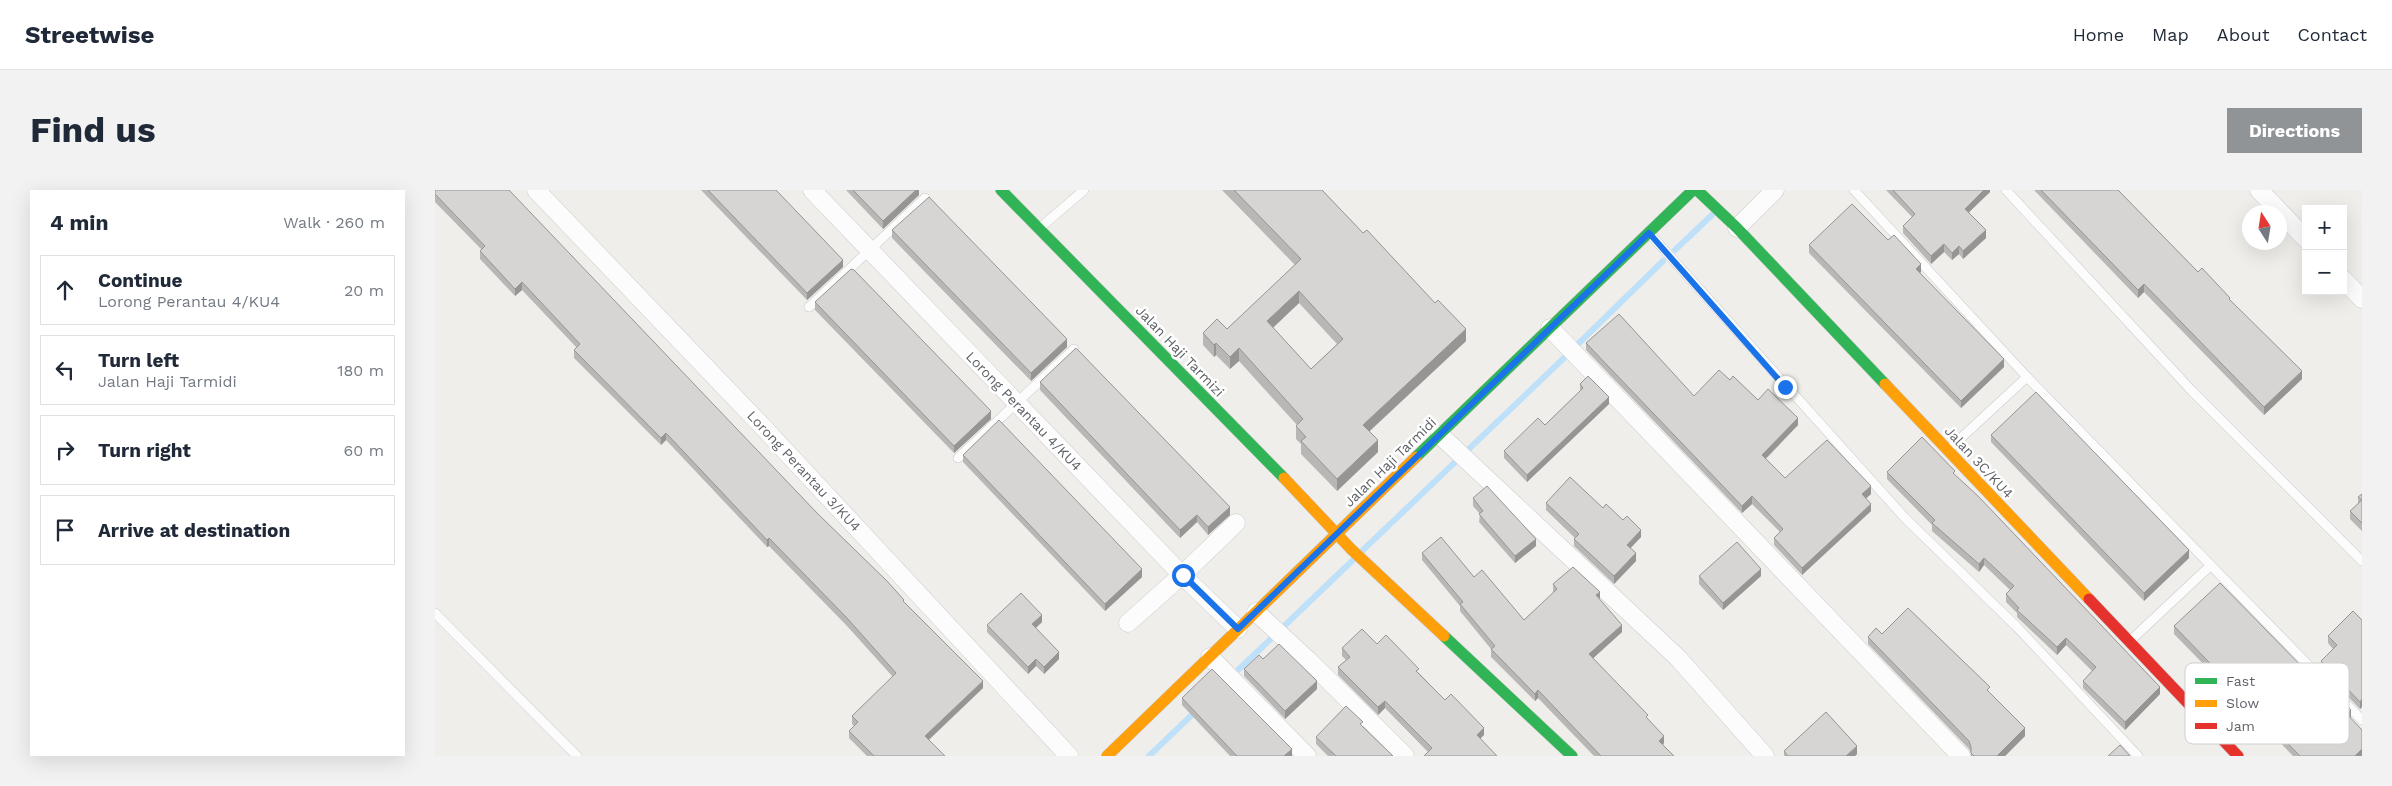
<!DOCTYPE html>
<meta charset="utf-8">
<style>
body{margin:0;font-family:"Work Sans",sans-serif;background:#f2f2f3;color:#1f2937}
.controls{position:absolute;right:15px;top:15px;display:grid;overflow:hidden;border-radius:0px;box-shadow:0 5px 20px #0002}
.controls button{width:45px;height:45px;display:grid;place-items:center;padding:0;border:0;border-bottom:1px solid #e0e1e3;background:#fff;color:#1f2937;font:25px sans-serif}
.compass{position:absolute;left:1807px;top:15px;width:45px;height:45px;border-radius:50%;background:#fff;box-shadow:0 5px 20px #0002;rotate:348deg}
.stop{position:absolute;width:15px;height:15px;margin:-11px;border:4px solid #1a73e8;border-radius:50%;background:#fff}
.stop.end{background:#1a73e8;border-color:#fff;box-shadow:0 1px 5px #0008}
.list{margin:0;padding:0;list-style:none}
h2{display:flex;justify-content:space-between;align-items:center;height:65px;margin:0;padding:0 20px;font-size:21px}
h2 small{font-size:16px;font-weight:400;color:#747a83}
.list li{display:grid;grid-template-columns:32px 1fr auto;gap:15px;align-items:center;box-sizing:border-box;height:70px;margin:0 10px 10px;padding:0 10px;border:1px solid #e0e1e3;border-radius:0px}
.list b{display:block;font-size:19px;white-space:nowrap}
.list p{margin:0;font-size:16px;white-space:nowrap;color:#747a83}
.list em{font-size:16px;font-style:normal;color:#747a83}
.icon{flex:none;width:28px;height:28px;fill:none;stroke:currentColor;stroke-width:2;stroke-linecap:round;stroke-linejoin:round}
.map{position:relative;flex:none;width:1927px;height:566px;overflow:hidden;border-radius:0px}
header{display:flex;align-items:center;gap:30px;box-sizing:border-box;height:70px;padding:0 25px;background:#fff;border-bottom:1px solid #e0e1e3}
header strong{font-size:24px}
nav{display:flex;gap:28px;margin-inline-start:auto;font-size:18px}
.intro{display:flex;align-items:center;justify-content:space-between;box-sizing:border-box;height:120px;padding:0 30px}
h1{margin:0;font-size:35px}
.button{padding:12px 22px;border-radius:0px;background:#919496;color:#fff;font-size:18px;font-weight:700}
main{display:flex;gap:30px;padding:0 30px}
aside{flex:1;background:#fff;border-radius:0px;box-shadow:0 5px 20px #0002}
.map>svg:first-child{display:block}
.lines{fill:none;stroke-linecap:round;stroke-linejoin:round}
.stream{stroke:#bfe0f9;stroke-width:6}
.lane-casing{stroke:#cbcccc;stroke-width:10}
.street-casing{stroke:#cbcccc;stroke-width:19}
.fast-casing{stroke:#cacacb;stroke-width:12}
.slow-casing{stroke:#cacacb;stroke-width:12}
.jam-casing{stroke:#cacacb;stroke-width:12}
.lane{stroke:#fdfcfc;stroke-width:9}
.street{stroke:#fdfcfc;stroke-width:18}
.fast{stroke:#30b455;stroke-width:11}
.slow{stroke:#ff9f0a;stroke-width:11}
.jam{stroke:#e5322d;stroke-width:11}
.wall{fill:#b8b7b5;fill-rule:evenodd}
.shaded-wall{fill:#969594}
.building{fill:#d6d5d3;stroke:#969594;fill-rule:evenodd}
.route{stroke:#1a73e8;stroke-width:6}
.labels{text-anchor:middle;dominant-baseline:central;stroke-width:5;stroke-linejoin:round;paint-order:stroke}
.street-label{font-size:14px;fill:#5f6368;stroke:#fff}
.key{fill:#fff;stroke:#cfd0d2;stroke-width:1}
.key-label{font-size:14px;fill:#5f6368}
</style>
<header>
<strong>Streetwise</strong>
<nav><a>Home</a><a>Map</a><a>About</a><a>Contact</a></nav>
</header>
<div class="intro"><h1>Find us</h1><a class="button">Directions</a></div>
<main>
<aside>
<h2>4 min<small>Walk · 260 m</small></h2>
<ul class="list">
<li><svg class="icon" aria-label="ahead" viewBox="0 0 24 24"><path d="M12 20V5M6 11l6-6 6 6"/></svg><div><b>Continue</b><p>Lorong Perantau 4/KU4</p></div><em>20 m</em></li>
<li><svg class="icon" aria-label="left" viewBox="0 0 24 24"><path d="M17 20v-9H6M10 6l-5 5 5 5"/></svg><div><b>Turn left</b><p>Jalan Haji Tarmidi</p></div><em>180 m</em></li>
<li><svg class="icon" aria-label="right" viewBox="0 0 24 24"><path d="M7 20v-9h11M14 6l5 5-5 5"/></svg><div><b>Turn right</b></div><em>60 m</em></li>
<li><svg class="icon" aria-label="arrive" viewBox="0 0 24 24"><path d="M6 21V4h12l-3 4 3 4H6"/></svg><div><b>Arrive at destination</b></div></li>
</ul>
</aside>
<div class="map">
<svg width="1927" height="566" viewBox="0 0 1927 566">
<rect width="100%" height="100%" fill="#efeeea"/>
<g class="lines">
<!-- stream -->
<g class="stream">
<path d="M1240,60l37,-35"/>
<path d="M1142,155l86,-84"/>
<path d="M927,361l202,-193"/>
<path d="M845,440l73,-70"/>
<path d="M804,479l36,-34"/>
<path d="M714,566l48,-46"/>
</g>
<defs>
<g id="lane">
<path d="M1419,0l173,187 335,343"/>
<path d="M1571,0l186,201 170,170"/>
<path d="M606,37l43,-37"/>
<path d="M1215,44l255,284 112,109 121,129"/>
<path d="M374,117l116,-109"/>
<path d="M1513,260l79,-73"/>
<path d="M523,268l116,-109"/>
<path d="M0,423l142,143"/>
<path d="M1695,451l80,-75"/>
</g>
<g id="street">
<path d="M101,0l227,237 306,329"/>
<path d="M377,0l370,385 56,54"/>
<path d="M1824,0l47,49"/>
<path d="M1302,38l38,-38"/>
<path d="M1908,89l19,20"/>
<path d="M1115,138l411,428"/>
<path d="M1005,245l238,223 87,98"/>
<path d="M821,422l52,48 97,96"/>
<path d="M693,433l54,-48 54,-52"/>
<path d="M775,467l97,99"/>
</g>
<g id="fast">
<path d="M566,0l283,288"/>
<path d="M1262,0l40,38 148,156"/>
<path d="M981,267l277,-267"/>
<path d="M1009,446l128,120"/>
</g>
<g id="slow">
<path d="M1450,194l204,215"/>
<path d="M849,288l67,71 93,87"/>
<path d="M672,566l309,-299"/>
</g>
<path id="jam" d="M1654,409l149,157"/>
</defs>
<!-- lane casing -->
<use href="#lane" class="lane-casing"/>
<!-- street casing -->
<use href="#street" class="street-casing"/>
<!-- fast casing -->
<use href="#fast" class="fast-casing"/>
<!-- slow casing -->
<use href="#slow" class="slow-casing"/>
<!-- jam casing -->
<use href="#jam" class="jam-casing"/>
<!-- lane -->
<use href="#lane" class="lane"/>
<!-- street -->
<use href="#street" class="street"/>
<!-- fast -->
<use href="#fast" class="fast"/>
<!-- slow -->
<use href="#slow" class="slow"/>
<!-- jam -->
<use href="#jam" class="jam"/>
</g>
<!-- wall -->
<g class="wall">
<path d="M0,0l383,324 86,89 79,85 -54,52 16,16h-78l-18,-18v-7l5,-5 -2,-2v-8l41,-39 -46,-51 -78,-80 -2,1 -101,-107 -5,5 -87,-87v-8l3,-2 -55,-58 -7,6 -35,-37v-8l2,-1 -47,-48z"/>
<path d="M266,0h75l67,77 -36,33z"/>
<path d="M411,0h73v5l-36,34z"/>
<path d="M787,0h100l144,151 -96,90 8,21 -41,39 -36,-37v-10l-5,-5v-13l1,-1 -58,-64 -9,8 -14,-14 -2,2 -11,-12v-12l24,-4 68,-64zM864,113l38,41 -26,25 -38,-41z"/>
<path d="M1451,0h104v2l-21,20 17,26 -23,21 -4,-5 -7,6 -8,-8 -13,12 -28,-31v-7l9,-9z"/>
<path d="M1599,0h84l80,82 32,28 72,79 -38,36 -120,-123 -6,6z"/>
<path d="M457,40l175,117 -36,34 -139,-143z"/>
<path d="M1374,55l112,27 -1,1 84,94 -43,41 -152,-155z"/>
<path d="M380,112l176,117 -37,34 -139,-143z"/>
<path d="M1151,153l108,53 36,-16 28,20 40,25 -32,34 19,19 86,16 -5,4 5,13 -69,64 -28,-30v-7l6,-6 -28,-28 -10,9 -156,-163z"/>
<path d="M605,192l190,133 -22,20 -11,-13 -17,16 -140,-148z"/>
<path d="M1145,194l29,20 -82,78 -23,-24v-7l41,-26 35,-34z"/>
<path d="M1556,245l198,123 -45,43 -153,-159z"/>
<path d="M528,265l179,122 -37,34 -142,-149z"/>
<path d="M1452,282l68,3 205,219 -35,36 -42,-42v-7l9,-10 -26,-26 -9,10 -40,-38v-4l-11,-11v-8l4,-4 -26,-25 -5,7 -47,-41v-6l-45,-46z"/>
<path d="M1927,304v37l-12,-12v-8l8,-7v-7z"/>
<path d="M1038,308l63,48 -21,17 -36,-41 1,-8 -7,-8z"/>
<path d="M1111,313l57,5 38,29 -11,11 6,13 -22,23 -40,-38v-7l1,-1 -29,-28z"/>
<path d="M987,363l52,24 50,43 30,-27 -1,-1v-8l46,15 23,33 -29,26 55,61 16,24 -1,2 11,11h-80l-56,-58 -3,3 -44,-44v-8l-31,-38v-5l-38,-46z"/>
<path d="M1264,386h62l-38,34 -24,-26z"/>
<path d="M1927,430v87l-2,2 -39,-40v-8l12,-12 -5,-6v-7z"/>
<path d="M607,432l-6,6 23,31 -15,15 -8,-8 -8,8 -41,-42v-7z"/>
<path d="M1739,436l177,92 11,38h-69l-119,-122z"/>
<path d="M1447,444l108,59 35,43 -20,20h-34v-3l-2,-4 -101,-105v-7z"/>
<path d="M942,454l42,29 26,27 39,35 -56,17 -43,-44 -7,7 -40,-40v-8l8,-7 -4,-4v-8z"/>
<path d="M828,469l54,30 -32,30 -41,-43v-7z"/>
<path d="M747,508l110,58h-62l-48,-51z"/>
<path d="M928,536l30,30h-65l-12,-12v-7z"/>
<path d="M1349,561l73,3 -2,2h-71z"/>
</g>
<!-- shaded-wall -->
<g class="shaded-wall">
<path d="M481,0h3v5l-36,34v-8z"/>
<path d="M1549,0h6v2l-25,24v-7z"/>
<path d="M1551,40v8l-23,21v-8z"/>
<path d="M1509,54v8l-13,12v-8z"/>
<path d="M1524,56v8l-7,6v-7z"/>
<path d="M408,70v7l-36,33v-7z"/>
<path d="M1486,74v8l-5,4v-7z"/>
<path d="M87,92v8l-7,6v-7z"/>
<path d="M1709,94v8l-6,6v-8z"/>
<path d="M864,101v12l-32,30v-12z"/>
<path d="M1031,139v12l-103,96v-12z"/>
<path d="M632,149v8l-36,34v-8z"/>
<path d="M781,153v12l-2,2v-12z"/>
<path d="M804,158v13l-9,8v-12z"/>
<path d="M1569,169v8l-43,41v-7z"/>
<path d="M1867,181v8l-38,36v-8z"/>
<path d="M1174,207v7l-82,78v-7z"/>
<path d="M556,221v8l-37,34v-7z"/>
<path d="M1363,228v7l-36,37v-7z"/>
<path d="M231,243v7l-5,5v-7z"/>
<path d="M943,250v12l-41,39v-12z"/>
<path d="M1436,296v8l-9,8v-8z"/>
<path d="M1317,306v8l-10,9v-7z"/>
<path d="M1436,314v7l-69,64v-7z"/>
<path d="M795,317v8l-22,20v-8z"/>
<path d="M762,325v7l-17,16v-8z"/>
<path d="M1206,340v7l-14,15v-7z"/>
<path d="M334,348v8l-2,1v-7z"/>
<path d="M1101,349v7l-21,17v-7z"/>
<path d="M1754,360v8l-45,43v-8z"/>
<path d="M1201,363v8l-22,23v-8z"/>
<path d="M1549,368v7l-5,7v-8z"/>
<path d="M707,379v8l-37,34v-7z"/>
<path d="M1326,379v7l-38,34v-7z"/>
<path d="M1165,402v7l-4,-4z"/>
<path d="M607,425v7l-10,9v-7z"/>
<path d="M1187,435v7l-33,30v-8z"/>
<path d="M1631,448v7l-9,10v-8z"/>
<path d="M624,462v7l-15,15v-7z"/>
<path d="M601,469v7l-8,8v-7z"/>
<path d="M548,491v7l-58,55v-7z"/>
<path d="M882,491v8l-32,30v-8z"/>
<path d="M1725,497v7l-35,36v-8z"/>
<path d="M1103,500v8l-3,3v-7z"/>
<path d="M1927,509v8l-2,2v-7z"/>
<path d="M950,511v7l-7,7v-8z"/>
<path d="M1916,520v8l-4,4v-8z"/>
<path d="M1049,538v7l-7,7v-7z"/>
<path d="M1590,538v8l-20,20h-8z"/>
<path d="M1229,546v7l-5,5v-7z"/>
<path d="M1422,556v8l-2,2h-9z"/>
<path d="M857,559v7h-8z"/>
<path d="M1927,559v7h-7z"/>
</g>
<!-- building -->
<g class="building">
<path d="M0,0h74l309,324 69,67 17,19 -1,1 80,80 -58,55 20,20h-71l-25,-25 9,-9 -6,-6 44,-43 -49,-55 -78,-80 -2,2 -101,-107 -5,5 -87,-88 6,-6 -58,-62 -7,7 -35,-38 5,-5 -50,-52z"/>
<path d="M273,0h68l67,70 -36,33z"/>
<path d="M418,0h63l-33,31z"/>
<path d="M799,0h88l41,43 4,-3 68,73 3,-3 28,29 -103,96 15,15 -41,39 -36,-38 5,-4 -10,-11 7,-7 -64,-71 -9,9 -14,-14 -2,2 -11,-12 14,-14 10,10 74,-70zM864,101l44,48 -32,30 -44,-48z"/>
<path d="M1458,0h91l-19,19 21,21 -23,21 -4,-5 -7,7 -8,-9 -13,12 -28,-30 12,-12z"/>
<path d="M1606,0h77l80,82 4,-4 28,30 -1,1 73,72 -38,36 -120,-123 -6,6z"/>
<path d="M494,7l138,142 -36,34 -139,-143z"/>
<path d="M1417,14l36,36 6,-5 27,29 -5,5 88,90 -43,42 -152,-156z"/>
<path d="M416,79l3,1 137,141 -37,35 -139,-144z"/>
<path d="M1184,124l75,82 25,-26 11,10 3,-4 25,24 10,-11 30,29 -36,37 23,23 42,-38 44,46 -9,8 9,10 -69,64 -28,-30 9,-9 -31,-33 -10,10 -156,-163z"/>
<path d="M641,158l154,159 -22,20 -11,-12 -17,15 -140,-148z"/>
<path d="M1153,186l21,21 -82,78 -23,-24 34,-33 7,7 38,-37 -3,-4z"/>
<path d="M1601,202l153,158 -45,43 -153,-158z"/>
<path d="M564,230l143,149 -37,35 -142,-149z"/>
<path d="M1487,247l33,34 -2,2 25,23 182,191 -35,35 -42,-41 13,-14 -30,-29 -9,9 -40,-37 2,-2 -13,-14 8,-8 -30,-28 -5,6 -47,-41 3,-3 -48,-48z"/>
<path d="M1135,287l33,31 3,-4 17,16 4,-4 14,14 -14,15 9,8 -22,23 -40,-37 5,-5 -33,-31z"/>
<path d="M1052,296l49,53 -21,17 -36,-42 4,-3 -10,-13z"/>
<path d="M1927,304v29l-12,-12 12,-11 -4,-3z"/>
<path d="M1006,347l33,40 8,-7 42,50 33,-31 -4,-5 20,-17 27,25 -4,3 26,30 -33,29 59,61 -2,2 18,19 -5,5 15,15h-73l-63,-66 -3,4 -44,-45 4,-3 -35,-42 3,-2 -41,-49z"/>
<path d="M1302,352l24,27 -38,34 -24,-27z"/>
<path d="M1785,393l89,91 3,-4 39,40 -4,4 15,16v19l-7,7h-55l-126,-130z"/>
<path d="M586,403l21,22 -10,9 27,28 -15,15 -8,-8 -8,8 -41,-42z"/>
<path d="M1473,418l82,79 -3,3 38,38 -28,28h-23l-3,-3v-6l-2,-6 -101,-104 8,-9 6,6z"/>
<path d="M1918,421l9,9v79l-2,3 -39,-41 16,-16 -9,-9z"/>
<path d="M927,439l15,15 9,-9 33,34 -3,2 29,29 6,-6 33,34 -7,7 20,21h-73l8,-8 -47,-47 -7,6 -40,-40 12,-10 -8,-9z"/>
<path d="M844,454l38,37 -32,30 -41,-42 15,-14 4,4z"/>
<path d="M777,479l80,80 -8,7h-47l-55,-58z"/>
<path d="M911,516l17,16 -3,2 33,32h-57l-20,-19z"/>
<path d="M1391,522l31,34 -11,10h-58l-4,-5z"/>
<path d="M1685,555l10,11h-22z"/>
</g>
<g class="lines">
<!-- route -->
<path class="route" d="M748,385l55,54 411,-396 136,154"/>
</g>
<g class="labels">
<!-- street labels -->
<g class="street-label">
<text transform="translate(745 161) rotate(46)">Jalan Haji Tarmizi</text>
<text transform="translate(589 221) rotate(46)">Lorong Perantau 4/KU4</text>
<text transform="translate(955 272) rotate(-44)">Jalan Haji Tarmidi</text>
<text transform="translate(1544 272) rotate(47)">Jalan 3C/KU4</text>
<text transform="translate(369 281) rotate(47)">Lorong Perantau 3/KU4</text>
</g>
</g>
<!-- legend -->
<rect x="1750" y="473" width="164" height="81" rx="8" class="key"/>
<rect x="1760" y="488" width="22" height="6" fill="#30b455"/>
<rect x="1760" y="510" width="22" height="7" fill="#ff9f0a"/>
<rect x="1760" y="533" width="22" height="6" fill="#e5322d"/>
<g class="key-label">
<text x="1791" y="496">Fast</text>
<text x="1791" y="518">Slow</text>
<text x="1791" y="541">Jam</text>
</g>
</svg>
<div class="controls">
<button>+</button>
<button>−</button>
</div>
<svg class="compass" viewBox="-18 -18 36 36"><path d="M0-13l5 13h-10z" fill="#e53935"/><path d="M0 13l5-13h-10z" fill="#747a83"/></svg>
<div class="stop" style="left:748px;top:385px"></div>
<div class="stop end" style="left:1350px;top:197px"></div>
</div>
</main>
